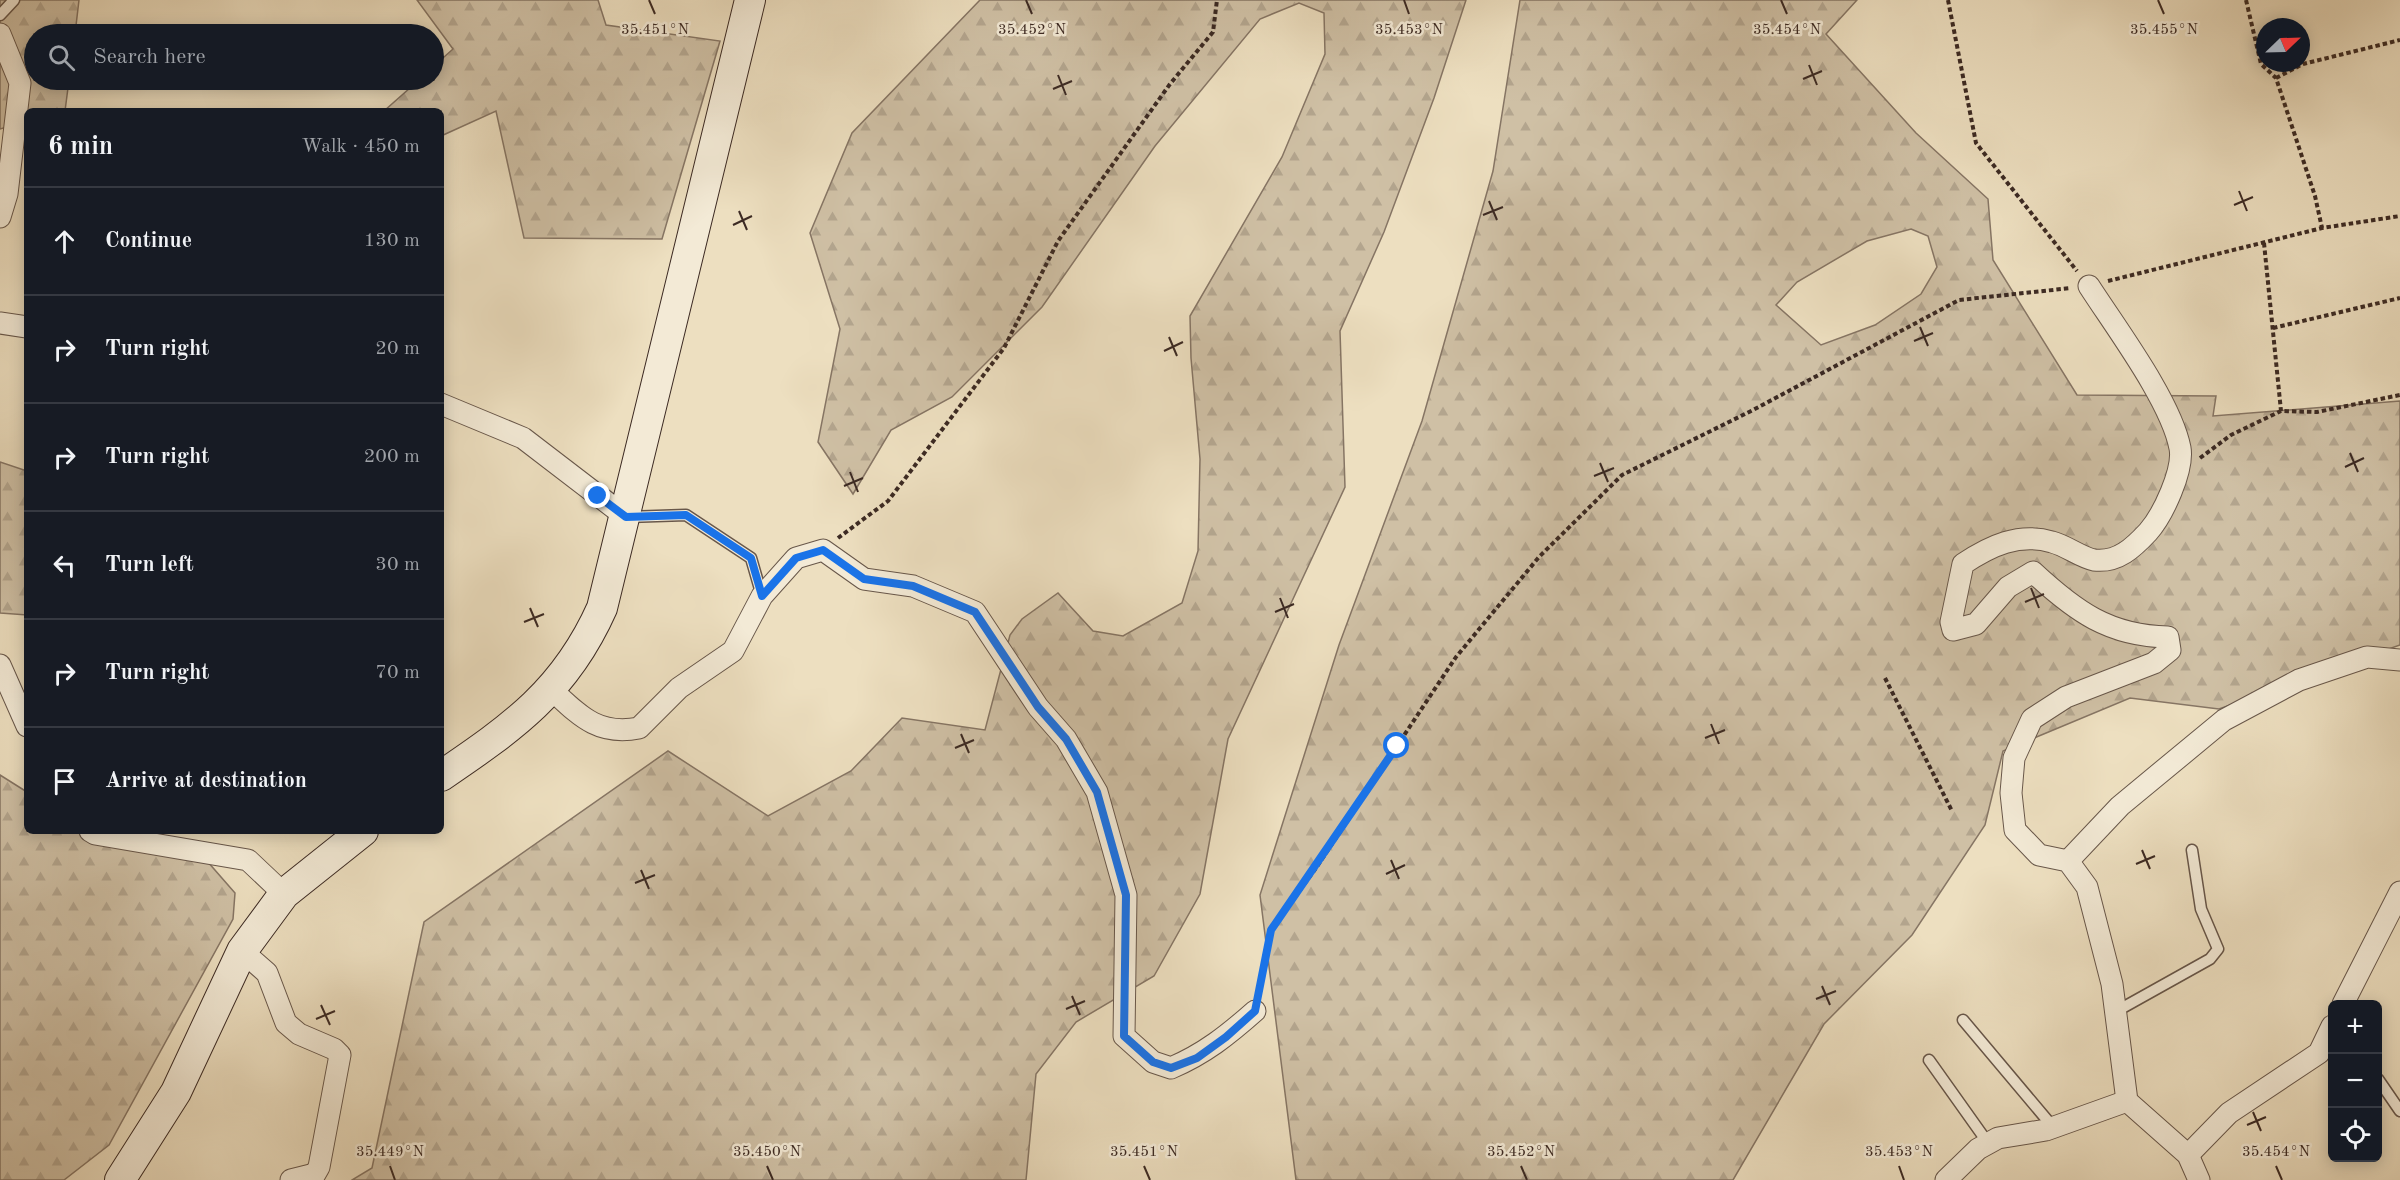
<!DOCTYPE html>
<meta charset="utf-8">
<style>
body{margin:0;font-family:"Old Standard TT",serif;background:#20242c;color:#f1f3f6}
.controls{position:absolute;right:18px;bottom:18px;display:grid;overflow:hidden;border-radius:9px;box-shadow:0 3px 15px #0003}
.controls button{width:54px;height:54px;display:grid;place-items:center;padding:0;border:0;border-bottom:2px solid #363941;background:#171b24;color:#f1f3f6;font:30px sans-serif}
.compass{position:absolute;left:2256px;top:18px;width:54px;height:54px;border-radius:50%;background:#171b24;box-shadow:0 3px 15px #0003;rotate:67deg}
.stop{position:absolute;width:18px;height:18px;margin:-14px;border:4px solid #1a73e8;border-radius:50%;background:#fff}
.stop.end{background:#1a73e8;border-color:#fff;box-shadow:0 2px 6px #0008}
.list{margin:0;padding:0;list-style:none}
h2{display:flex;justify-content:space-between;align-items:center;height:78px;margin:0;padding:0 24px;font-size:26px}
h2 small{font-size:20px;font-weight:400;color:#9ea1a6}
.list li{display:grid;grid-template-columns:39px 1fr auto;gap:18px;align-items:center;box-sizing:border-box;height:108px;padding:0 24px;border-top:2px solid #363941}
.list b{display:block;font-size:22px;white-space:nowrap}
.list em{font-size:20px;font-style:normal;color:#9ea1a6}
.icon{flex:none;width:33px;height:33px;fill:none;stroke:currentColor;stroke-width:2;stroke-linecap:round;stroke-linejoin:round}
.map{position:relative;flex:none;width:2400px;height:1180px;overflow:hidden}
.search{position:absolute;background:#171b24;box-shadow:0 3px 15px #0003;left:24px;top:24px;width:420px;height:66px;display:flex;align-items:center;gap:15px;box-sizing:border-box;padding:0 21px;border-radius:33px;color:#9ea1a6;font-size:22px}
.panel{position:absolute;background:#171b24;box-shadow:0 3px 15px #0003;left:24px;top:108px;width:420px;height:726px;border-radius:9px}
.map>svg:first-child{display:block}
.forest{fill:url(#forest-firs);stroke:#867564;stroke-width:1.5;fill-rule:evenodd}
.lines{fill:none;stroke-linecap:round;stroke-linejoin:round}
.lane-casing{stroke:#68574a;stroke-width:13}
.street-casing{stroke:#68574a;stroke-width:23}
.secondary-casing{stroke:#3c2a23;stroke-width:32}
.path{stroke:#3c2a23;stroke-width:4;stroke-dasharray:4.5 3;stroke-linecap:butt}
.lane{stroke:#f3ead6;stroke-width:10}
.street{stroke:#f3ead6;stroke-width:21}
.secondary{stroke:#f3ead6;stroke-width:30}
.route{stroke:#1a73e8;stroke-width:8}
.ticks{fill:none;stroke:#3c2a23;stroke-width:2}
.ticks-label{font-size:15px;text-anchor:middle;fill:#3c2a23;stroke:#f3ead6;stroke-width:5;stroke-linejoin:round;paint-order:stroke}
</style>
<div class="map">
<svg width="2400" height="1180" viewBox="0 0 2400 1180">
<defs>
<pattern id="forest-firs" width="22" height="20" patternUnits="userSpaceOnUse" patternTransform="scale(1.5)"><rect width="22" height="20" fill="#cfc0a5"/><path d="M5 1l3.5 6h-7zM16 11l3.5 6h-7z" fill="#b3a58e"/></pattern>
</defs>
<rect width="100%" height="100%" fill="#eddfc0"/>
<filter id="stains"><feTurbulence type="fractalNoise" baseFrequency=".00333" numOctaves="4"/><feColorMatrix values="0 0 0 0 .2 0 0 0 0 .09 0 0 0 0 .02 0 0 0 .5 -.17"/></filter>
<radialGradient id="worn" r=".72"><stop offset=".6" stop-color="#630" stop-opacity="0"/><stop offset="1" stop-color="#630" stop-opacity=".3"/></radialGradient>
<!-- forest -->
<g class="forest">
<path d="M0,0h79l-4,34h-41v46h35l-4,31h-38v10l-27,8z"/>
<path d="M417,0h181l8,25 114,16 -58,198 -138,-1 -28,-127 -55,25v-25h-57l35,-31h15v-14l19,-17z"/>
<path d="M980,0h486l-32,98 -50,134 -44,99 5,156 -117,252 -28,155 -46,82 -78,46 -40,52 -10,106h-674l20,-12 52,-246 244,-171 100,65 83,-45 51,-53 83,12 25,-95 12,-16 36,-26 35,38 30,5 59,-33 16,-52 2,-92 -9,-101 -1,-42 92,-159 43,-103 -1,-41 -25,-10 -39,16 -105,127 -113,161 -90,90 -61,33 -38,64 -35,-52 22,-113 -30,-96 42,-100z"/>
<path d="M1520,0h337l-31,34 90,99 72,66 5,61 84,135 139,1 -3,20 187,-15v244l-181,64 -89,-11 -127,53 -18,74 -73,110 -88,89 -91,156h-437l-36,-285 79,-250 83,-224 71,-250zM1911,229l17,7 9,31 -16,27 -46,31 -54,20 -45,-40 21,-23 70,-41z"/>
<path d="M0,462l27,9v144l-27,-2z"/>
<path d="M0,775l27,17v39h113l60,22 35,40 -2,26 -124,226 -45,35h-64z"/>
</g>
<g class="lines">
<defs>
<g id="lane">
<path d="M0,15l14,-15"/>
<path d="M627,517l59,-2 65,43 11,38"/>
<path d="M2115,1012l95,-53 8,-10 -17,-40 -9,-59"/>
<path d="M1963,1020l90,107"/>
<path d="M1929,1060l59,83"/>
<path d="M2378,1079l22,32"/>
</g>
<g id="street">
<path d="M0,34l20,49 -13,111 -7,23"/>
<path d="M2089,286c27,42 82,115 91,162 4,22 -17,67 -32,84 -14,15 -30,31 -54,28 -14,-3 -27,-14 -42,-18 -33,-10 -62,4 -89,22l-12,58 2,8 23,-6 32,-37 25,-15c42,39 76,64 135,65l2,13 -16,13 -88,34 -34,22 -18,39 -3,35 4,37 24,25 29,6 19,26 25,97 15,117 61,54 11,25"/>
<path d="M0,323l27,4"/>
<path d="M441,404l82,34 103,79"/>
<path d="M0,665l27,61"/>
<path d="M551,689c28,26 46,47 88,39l40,-40 54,-37 29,-55 34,-38 27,-8 41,29 49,7 62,26 63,95 28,32 31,53 29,103 -2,141 29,26 18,6c33,-14 57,-33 84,-57"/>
<path d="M90,831l5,3 153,26 36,34"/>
<path d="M2068,861l52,-55 104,-86 75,-40 68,-23 33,3"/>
<path d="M242,951l25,22 19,50 13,11 35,15 6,6 -21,112 -4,7 -24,6"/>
<path d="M2343,1004l57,-112"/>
<path d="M2188,1155l41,-42 90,-60 13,-27"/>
<path d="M1946,1180l32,-31 20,-11 48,-8 81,-29"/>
</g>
<g id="secondary">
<path d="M441,776c72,-49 124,-85 161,-168l148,-608"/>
<path d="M120,1180l56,-88 66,-141 42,-57 79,-63"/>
</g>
</defs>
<!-- lane casing -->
<use href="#lane" class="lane-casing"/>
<!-- street casing -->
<use href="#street" class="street-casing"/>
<!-- secondary casing -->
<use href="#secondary" class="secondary-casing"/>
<!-- path -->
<g class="path">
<path d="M1948,0l28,143 101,128"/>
<path d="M2246,0l15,64 15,14 39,118 7,32"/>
<path d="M2276,78l27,-14 97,-24"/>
<path d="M2264,243l17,168"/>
<path d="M2108,281l214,-53 78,-12"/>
<path d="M2273,328l127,-30"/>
<path d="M2200,458l31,-23 50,-24 36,1 83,-17"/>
<path d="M838,538l50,-37 116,-153 54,-107 112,-157 43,-52 4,-32"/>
<path d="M1885,678l67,133"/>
<path d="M1258,992l13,-62 45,-62 140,-211 83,-100 83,-82 131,-65 206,-110 112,-12"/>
</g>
<!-- lane -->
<use href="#lane" class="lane"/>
<!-- street -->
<use href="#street" class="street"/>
<!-- secondary -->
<use href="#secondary" class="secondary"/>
</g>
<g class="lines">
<!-- route -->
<path class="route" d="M598,496l28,21 60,-2 65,43 11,38 34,-38 27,-8 41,29 49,7 62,26 63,95 28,32 31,53 29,103 -2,141 29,26 18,6 26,-10 29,-21 29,-26 16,-81 126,-184"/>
</g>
<!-- ticks -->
<path class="ticks" d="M649,0l6,14M1026,0l6,14M1404,0l5,14M1781,0l6,14M2158,0l6,14M1809,65l8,20M1058,75l8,20M1803,79l19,-8M1053,89l19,-8M2239,191l8,20M1489,201l8,19M2234,205l19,-8M739,211l8,19M1483,215l20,-8M733,225l19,-9M1920,327l8,19M1169,337l8,19M1914,341l19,-8M1164,351l19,-9M2350,453l8,19M1600,463l8,19M2345,467l19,-9M850,472l8,20M1594,476l20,-8M844,486l19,-8M2031,588l8,20M1280,598l8,20M2025,602l19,-8M530,608l8,19M1275,612l19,-8M524,622l20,-8M1711,724l8,20M961,734l8,19M1705,738l20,-8M955,748l19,-8M2142,850l8,19M1391,860l8,19M2136,864l19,-8M641,870l8,19M1386,874l19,-9M635,883l20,-8M1822,986l8,19M1072,996l8,19M1816,999l20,-8M321,1005l9,20M1066,1009l19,-8M316,1019l19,-8M2253,1112l8,19M2247,1125l19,-8M390,1166l5,14M767,1166l6,14M1144,1166l6,14M1521,1166l6,14M1899,1166l5,14M2276,1166l6,14"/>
<g class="ticks-label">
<text x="655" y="34">35.451°N</text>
<text x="1032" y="34">35.452°N</text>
<text x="1409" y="34">35.453°N</text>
<text x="1787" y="34">35.454°N</text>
<text x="2164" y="34">35.455°N</text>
<text x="390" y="1156">35.449°N</text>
<text x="767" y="1156">35.450°N</text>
<text x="1144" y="1156">35.451°N</text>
<text x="1521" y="1156">35.452°N</text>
<text x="1899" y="1156">35.453°N</text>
<text x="2276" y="1156">35.454°N</text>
</g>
<rect width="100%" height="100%" filter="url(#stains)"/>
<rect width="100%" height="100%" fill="url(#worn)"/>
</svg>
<div class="controls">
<button>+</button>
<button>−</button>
<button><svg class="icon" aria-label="locate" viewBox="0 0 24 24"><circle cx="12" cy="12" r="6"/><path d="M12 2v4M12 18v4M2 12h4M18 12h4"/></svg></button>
</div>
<svg class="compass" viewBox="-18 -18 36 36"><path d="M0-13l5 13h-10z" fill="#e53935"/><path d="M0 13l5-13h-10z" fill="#9ea1a6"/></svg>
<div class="stop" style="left:1397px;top:746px"></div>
<div class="stop end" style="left:598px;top:496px"></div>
<div class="search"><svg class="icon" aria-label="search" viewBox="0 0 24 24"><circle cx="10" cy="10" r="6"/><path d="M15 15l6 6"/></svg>Search here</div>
<section class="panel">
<h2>6 min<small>Walk · 450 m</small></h2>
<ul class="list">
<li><svg class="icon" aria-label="ahead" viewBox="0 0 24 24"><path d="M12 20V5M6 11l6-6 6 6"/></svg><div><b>Continue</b></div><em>130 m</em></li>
<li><svg class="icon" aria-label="right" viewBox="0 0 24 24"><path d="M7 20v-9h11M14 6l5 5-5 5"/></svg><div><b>Turn right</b></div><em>20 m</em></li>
<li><svg class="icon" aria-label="right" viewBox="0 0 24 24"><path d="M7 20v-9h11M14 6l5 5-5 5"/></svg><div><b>Turn right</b></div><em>200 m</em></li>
<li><svg class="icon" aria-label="left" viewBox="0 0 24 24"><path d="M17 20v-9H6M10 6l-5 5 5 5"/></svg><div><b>Turn left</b></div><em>30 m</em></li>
<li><svg class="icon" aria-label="right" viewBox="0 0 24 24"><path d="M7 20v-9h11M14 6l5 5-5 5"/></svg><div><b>Turn right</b></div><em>70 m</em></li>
<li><svg class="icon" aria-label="arrive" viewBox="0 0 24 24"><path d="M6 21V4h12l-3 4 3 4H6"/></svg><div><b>Arrive at destination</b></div></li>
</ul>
</section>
</div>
